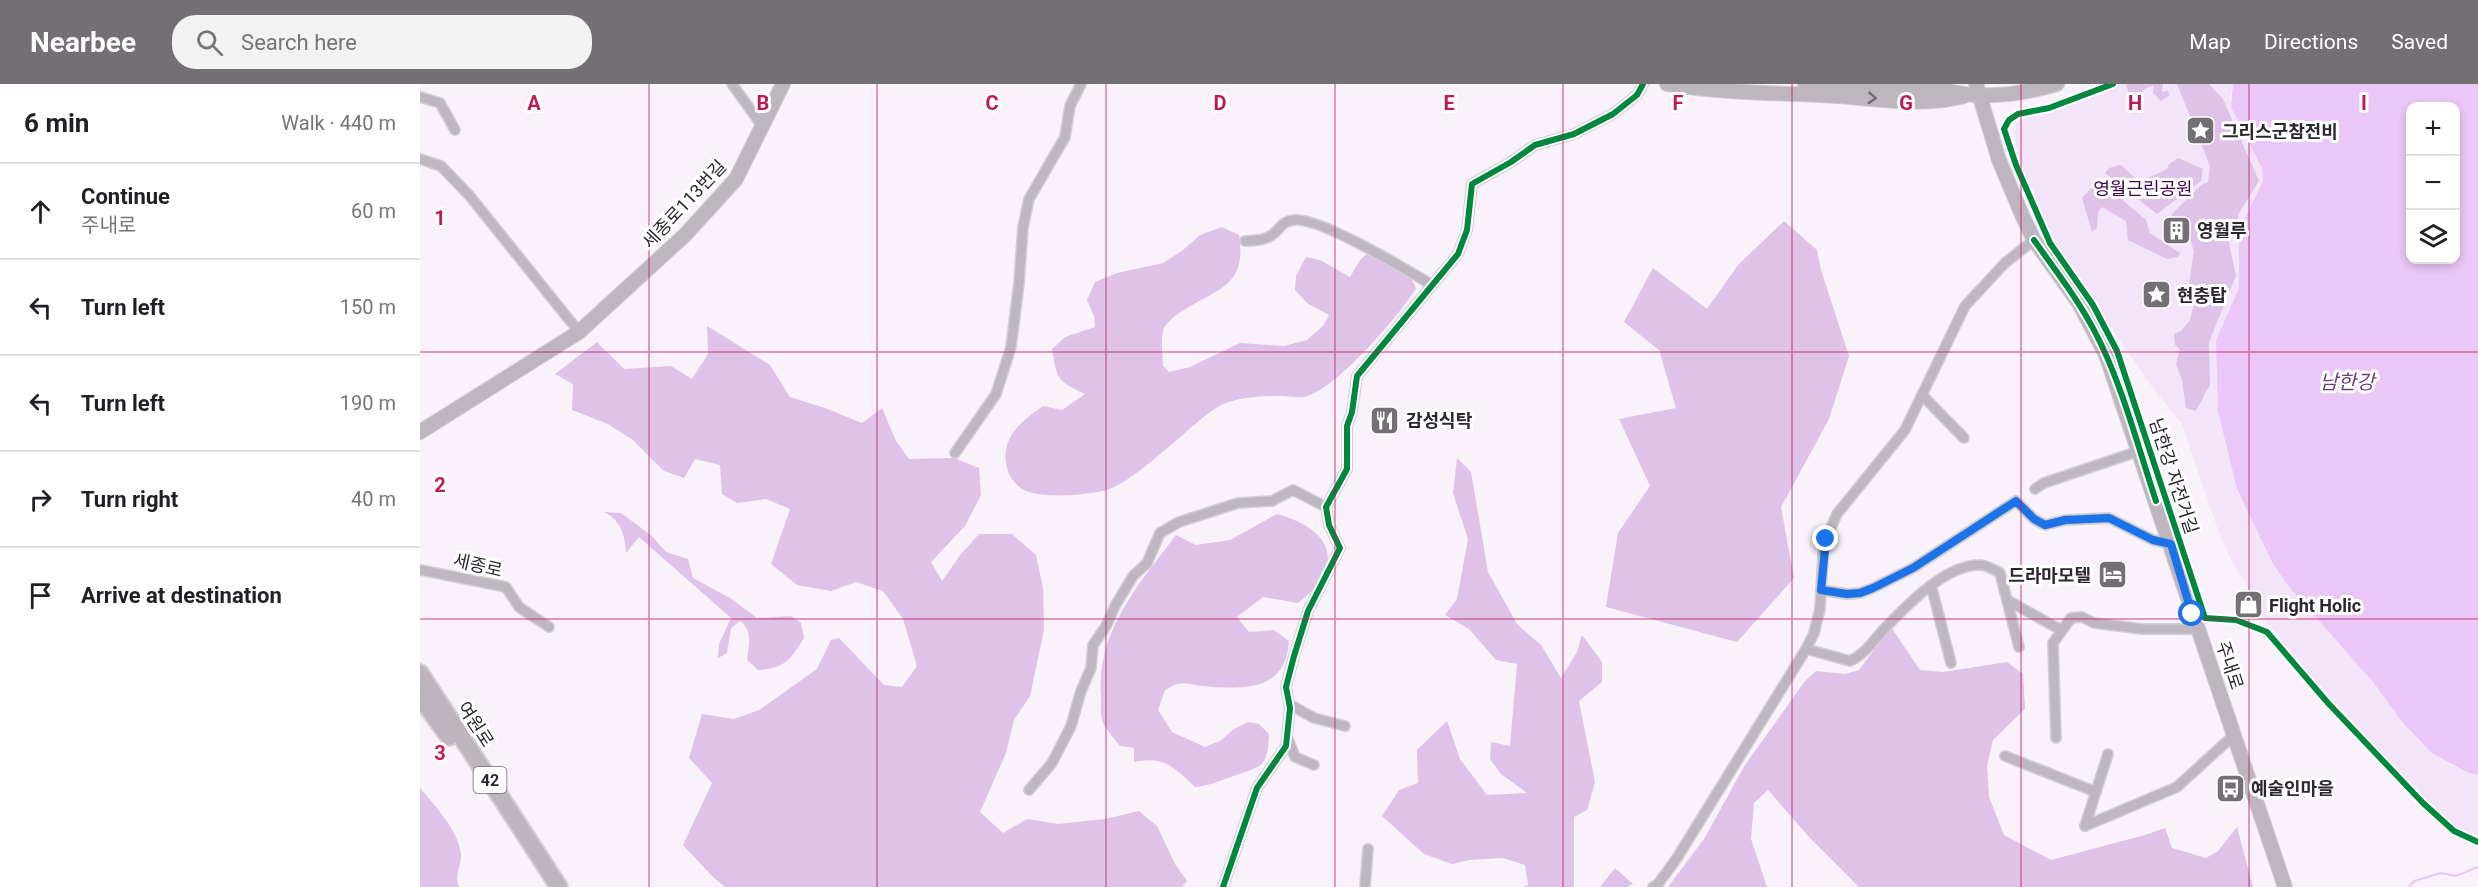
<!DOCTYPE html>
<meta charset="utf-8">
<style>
body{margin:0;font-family:Roboto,"Noto Sans KR",sans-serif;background:#f2f2f2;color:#202124}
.controls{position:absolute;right:18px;top:18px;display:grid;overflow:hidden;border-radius:12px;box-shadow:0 3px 9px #0003}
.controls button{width:54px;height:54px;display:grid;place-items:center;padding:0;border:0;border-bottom:2px solid #e0e0e0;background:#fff;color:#202124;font:30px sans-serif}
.stop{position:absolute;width:18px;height:18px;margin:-14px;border:4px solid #1a73e8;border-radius:50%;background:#fff}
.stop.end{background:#1a73e8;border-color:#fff;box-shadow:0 2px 6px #0008}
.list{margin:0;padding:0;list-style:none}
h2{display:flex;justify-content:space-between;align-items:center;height:78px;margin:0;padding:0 24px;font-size:26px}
h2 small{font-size:20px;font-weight:400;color:#757577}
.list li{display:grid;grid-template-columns:39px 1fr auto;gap:18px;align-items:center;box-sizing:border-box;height:96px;padding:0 24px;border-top:2px solid #e0e0e0}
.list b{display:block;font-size:22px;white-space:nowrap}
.list p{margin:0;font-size:20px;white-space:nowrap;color:#757577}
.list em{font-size:20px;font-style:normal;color:#757577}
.icon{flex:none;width:33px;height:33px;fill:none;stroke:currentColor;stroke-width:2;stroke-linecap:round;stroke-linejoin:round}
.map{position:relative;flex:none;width:2058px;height:803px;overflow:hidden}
header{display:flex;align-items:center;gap:36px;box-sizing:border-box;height:84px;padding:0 30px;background:#746e75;color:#fff}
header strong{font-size:28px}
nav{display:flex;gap:33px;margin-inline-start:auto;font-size:21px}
.search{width:420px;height:54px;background:#f2f2f2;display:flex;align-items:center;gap:15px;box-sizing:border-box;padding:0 21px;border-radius:24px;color:#757577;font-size:22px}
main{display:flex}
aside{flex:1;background:#fff}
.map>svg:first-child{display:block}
.green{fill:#f4e4f9}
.forest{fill:#dec2e8}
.water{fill:#eac7f6;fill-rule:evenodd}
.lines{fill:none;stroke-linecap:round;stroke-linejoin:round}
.stream{stroke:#eac7f6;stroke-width:2}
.street-casing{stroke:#d3ced4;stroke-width:12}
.secondary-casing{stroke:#d3ced4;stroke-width:16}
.highway-casing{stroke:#d3ced4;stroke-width:20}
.street{stroke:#beb6c0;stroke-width:9}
.secondary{stroke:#beb6bf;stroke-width:14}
.highway{stroke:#bdb4be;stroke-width:16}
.cycleway-casing{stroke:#fff;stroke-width:10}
.cycleway{stroke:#00873e;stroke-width:6}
.oneway{stroke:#6e676f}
.route{stroke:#1a73e8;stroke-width:8}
.grid{fill:none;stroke:#c2185b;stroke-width:1.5;stroke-opacity:0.55}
.labels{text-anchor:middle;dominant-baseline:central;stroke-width:6;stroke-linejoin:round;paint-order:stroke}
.shield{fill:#fff;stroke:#6b686d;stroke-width:1.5}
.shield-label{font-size:16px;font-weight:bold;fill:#2c272e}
.poi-label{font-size:18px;font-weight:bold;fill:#2c272e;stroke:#fff;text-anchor:start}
.park-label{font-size:18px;fill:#400552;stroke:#fff}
.street-label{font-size:18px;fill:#2c272e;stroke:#fff}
.water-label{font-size:20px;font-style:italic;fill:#723b85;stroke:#fff}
.grid-label{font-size:20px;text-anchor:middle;font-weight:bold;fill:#c2185b;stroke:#fff;stroke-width:6;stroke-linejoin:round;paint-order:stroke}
</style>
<header>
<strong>Nearbee</strong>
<div class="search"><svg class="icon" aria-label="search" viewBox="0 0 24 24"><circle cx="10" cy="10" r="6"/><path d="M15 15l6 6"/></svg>Search here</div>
<nav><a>Map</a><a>Directions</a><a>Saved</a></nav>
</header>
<main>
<aside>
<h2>6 min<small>Walk · 440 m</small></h2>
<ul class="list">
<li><svg class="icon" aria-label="ahead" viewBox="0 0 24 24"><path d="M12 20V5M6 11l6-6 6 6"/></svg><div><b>Continue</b><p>주내로</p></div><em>60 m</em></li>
<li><svg class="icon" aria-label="left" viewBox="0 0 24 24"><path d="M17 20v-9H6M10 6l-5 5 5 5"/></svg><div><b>Turn left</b></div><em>150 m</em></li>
<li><svg class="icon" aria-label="left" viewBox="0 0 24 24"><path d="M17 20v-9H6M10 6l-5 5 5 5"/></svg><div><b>Turn left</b></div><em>190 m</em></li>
<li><svg class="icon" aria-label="right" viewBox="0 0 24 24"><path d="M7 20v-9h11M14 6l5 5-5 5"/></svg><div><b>Turn right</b></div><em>40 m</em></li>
<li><svg class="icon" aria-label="arrive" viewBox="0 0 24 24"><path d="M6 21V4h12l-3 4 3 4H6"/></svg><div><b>Arrive at destination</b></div></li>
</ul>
</aside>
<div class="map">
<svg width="2058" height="803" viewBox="0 0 2058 803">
<rect width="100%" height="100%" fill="#f9f2fa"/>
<!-- green -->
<path class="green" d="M1698,0h115l-3,14 8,26 24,45 1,12 -19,36 -5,23 1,30 -1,18 -23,52 21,149 36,75 16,23 84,95 30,41 46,41 17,8 12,3v61l-29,-12 -61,-60 -79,-89 -52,-66 1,-5 -28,-46 -13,-31 -35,-103 -30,-37 -100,-145 -33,-82 -6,-30 5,-9z"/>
<!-- forest -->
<g class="forest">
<path d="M1706,0h37l-1,8 6,-1 2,4 -9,6 -8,-8 1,-8 -8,3 -8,8 3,4 -10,2z"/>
<path d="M1757,0h32l14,15 36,82 -20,32 -10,30 7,33 -27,66 1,44c-7,8 -8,17 -15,25l-9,-3 -4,-28 -6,-16 4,-15 -5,-4 -1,-11 7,-3 9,-11 4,-16 -6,-14 6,-39 -10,-29 -13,-7 30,-30 7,-3 2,-16z"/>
<path d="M1758,74l25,11 -2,12 -44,33 -52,-41 4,-5 12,-3 14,13 10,6 3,-6 19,-9 2,-5z"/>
<path d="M1679,96l47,40 4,13 30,20 -2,4 -11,2 -39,-19 -2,-19 -24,-14 -4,6 -1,15 -5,4 -10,-34z"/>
<path d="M1364,137l33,29 4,20 28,86 -20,63 -48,88 13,71 -57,64 -131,-35 12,-74 32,-47 -31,-67 57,-11 -17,-58 -35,-28 29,-54 54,41 31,-44z"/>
<path d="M802,143l17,8c7,47 -14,51 -50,72 -9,5 -20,12 -25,21 -4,9 -1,28 -1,38l6,6 21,-5 50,-24 44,3 23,-6 16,-14 6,-11 -22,-12 -12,-13 1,-14 10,-19 14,3 30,17 10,-17 8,-7 42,23 6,12c-15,26 -82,104 -112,109 -7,1 -15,-1 -22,-1 -21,0 -49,1 -66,12 -30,20 -83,77 -113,83 -25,4 -53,8 -77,0 -9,-4 -17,-14 -19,-23 -7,-30 13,-46 36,-62l19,4 23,-16c-28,-13 -28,-15 -33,-45l13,-12 30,-10 -1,-11 -7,-16 8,-18 22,-9 46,-10 20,-13 17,-15z"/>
<path d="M287,242l63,39 20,32 35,11 37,15 20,-15 14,33 13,18 45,-1 25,10 2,27 -16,31 -34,36 11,19 19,-27 18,-20h33l24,21 7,33 1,42 -14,66 -16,24 -8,33 -26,59 23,21 24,-14 31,5 47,-5 34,-8 18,15 18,38 12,17 -6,6h-456l-13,-11 -29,-31 29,-62 -23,-25 13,-44 32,5 25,-9 58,-41 14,-29 8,-2 45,47 18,2 15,-21 -14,-47 -20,-28 -27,-9 -25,9 -34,-6 -26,-21 19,-55 -24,-10 -29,4 -15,-9 -2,-29 -25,-6 -11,19 -20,-7 -31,-31 -25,-16 -36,-14 1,-26 -18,-10 42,-32 27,27 47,-3 21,13 16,-25z"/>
<path d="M1037,374l14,14 17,100 29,52 24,21 20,33 16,-26 5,-17 20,27v20l-23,19 16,81 -8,28 -13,7v70h-51l5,-2 -3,-20 -22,-7 -34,2 -17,4 -28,-10 -42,-38 17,-26 19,-7 -1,-33 30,-29 13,38 27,36 40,-2 -26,-19 -11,-15 1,-17 19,4 7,-82 -21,-4 -27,-31 -24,-14 12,-16 11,-60 -15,-46z"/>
<path d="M184,428l17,1 31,23 14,16 22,7 5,19 37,20 27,20 34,-2 10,7 3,15c-14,22 -18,30 -46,32l-11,-10c2,-16 6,-29 -7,-39l-9,7 -4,25 -9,5 1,-14 12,-26 -92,-81 -13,16c-1,-18 -5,-33 -22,-41z"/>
<path d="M857,430c56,15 70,52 21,89l-35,-6 -26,20 12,15 25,-2 15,11c-3,53 -49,48 -88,45 -7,-1 -17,-4 -24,-2 -4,1 -8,4 -12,6l-7,20 14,22 33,15 15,-6 14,-12 14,-7 11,2 10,10c-1,36 -9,32 -38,43 -12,4 -23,9 -36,10 -21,-20 -30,-31 -61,-25v-14l-14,-2c-5,-7 -13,-15 -17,-23 -3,-7 -2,-19 -2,-28 -5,-64 39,-112 75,-160l20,10 34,-5z"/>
<path d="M1471,543l29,43 23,2 64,-10 16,12 2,35 -32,31 -6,26 2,31 15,38 47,25 94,-25 20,-7 7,20 34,10 12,-7 19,-24 16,60h-394l-50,-50 -41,-47 -14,13 -3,36 16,48h-99l36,-48 41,-74 60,-84 11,-10 29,3 14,-4z"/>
<path d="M0,704c14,16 40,45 41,67 0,12 -7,20 -2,32h-39z"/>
<path d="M1195,784l18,16 -6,3h-27z"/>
</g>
<!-- water -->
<path class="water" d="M1813,0h245v691l-12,-3 -34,-19 -29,-30 -30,-41 -84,-95 -16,-23 -36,-75 -19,-78 -2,-71 23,-52v-59l24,-48 -1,-12 -31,-62zM1990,22h46v154h-46z"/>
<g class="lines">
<!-- stream -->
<path class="stream" d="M1989,803l5,-6 27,-8 15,3 22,-9"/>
<defs>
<g id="street">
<path d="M312,0l31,43"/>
<path d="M0,13l20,6 15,27"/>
<path d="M0,75l21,7 28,29 110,137"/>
<path d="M825,157c9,0 20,-1 27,-6 9,-7 10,-14 22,-15 26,-3 113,50 138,65"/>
<path d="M1503,312l41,42"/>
<path d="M535,369l41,-59 15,-47 8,-64 4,-56 6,-28 36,-62 5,-31 11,-22"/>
<path d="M1615,405l9,-6 95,-32"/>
<path d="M0,486l86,17 13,20 30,20"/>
<path d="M1511,501l20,78"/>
<path d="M1401,506l26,4 13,-1 13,-5 40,-20 103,-67 18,18 11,6 20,-5 44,-2 44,22 18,4"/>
<path d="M1587,516l54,30"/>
<path d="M1386,565l44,12c16,-7 25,-23 37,-35 21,-22 59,-61 92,-61 6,-1 15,5 21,8l19,74"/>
<path d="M869,620l25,14 31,8"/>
<path d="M1636,654l-3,-95 18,-25 11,-1 12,6 48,6h57"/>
<path d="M868,655l7,18 19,8"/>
<path d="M1585,672l91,36"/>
<path d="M609,706l23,-27 19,-37 10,-35 10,-23 2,-23 13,-19 9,-20 18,-30 14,-13 13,-30 19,-11 59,-19 34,-2 21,-11 33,17"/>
<path d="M1665,742l92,-39 57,-52"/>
<path d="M1665,742l23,-72"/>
<path d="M803,803l34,-99 29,-42 4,-38 -4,-21 8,-31 14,-45 32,-63 -11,-23 -3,-18 21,-38v-43l5,-14 5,-36 101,-122 9,-24 5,-46 39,-22 24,-17 39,-11 39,-20 24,-19 6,-11"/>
<path d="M945,803l3,-38"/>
<path d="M1233,803l5,-3 19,-26 129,-209 8,-16 6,-24 3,-54 3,-16 11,-25 68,-84 60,-124 40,-43 29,-23"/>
</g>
<g id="secondary">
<path d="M1247,0c56,9 113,9 169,12 42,3 88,11 128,0"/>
<path d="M1385,0l139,6c38,10 76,5 113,-6"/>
<path d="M1556,0l23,76 23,55 12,25 45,63 27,52 179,532"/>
<path d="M0,348l159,-100 106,-97 51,-56 47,-95"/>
</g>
<g id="highway">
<path d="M0,589l139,214"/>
<path d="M0,613l29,40"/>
</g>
</defs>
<!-- street casing -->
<use href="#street" class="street-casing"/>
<!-- secondary casing -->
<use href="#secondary" class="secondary-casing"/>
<!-- highway casing -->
<use href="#highway" class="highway-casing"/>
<!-- street -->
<use href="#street" class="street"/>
<!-- secondary -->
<use href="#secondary" class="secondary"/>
<!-- highway -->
<use href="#highway" class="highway"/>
<defs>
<g id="cycleway">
<path d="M1693,0l-64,24 -31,6 -9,6 -5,9 12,36 34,78 43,62 24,46 88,267 31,2 31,12 61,71 95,100 31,28 24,11"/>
<path d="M1614,156c21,30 44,59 61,92 26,49 43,115 61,169"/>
<path d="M803,803l34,-99 29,-42 4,-38 -4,-21 8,-31 14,-45 32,-63 -11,-23 -3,-18 21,-38v-43l5,-14 5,-36 101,-122 9,-24 5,-46 39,-22 24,-17 39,-11 39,-20 24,-19 6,-11"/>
</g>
</defs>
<!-- cycleway casing -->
<use href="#cycleway" class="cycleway-casing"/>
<!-- cycleway -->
<use href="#cycleway" class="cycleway"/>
</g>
<!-- one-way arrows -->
<defs><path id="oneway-chevron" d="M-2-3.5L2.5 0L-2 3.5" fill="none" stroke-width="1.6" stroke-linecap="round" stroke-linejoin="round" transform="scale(1.5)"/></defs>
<use class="oneway" href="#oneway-chevron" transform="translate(1452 14) rotate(3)"/>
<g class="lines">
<!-- route -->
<path class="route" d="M1406,455l-5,51 26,4 13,-1 13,-5 40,-20 103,-67 18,18 11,6 20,-5 44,-2 44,22 18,4 21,70"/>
</g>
<!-- grid -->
<path class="grid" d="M229,0v803M457,0v803M686,0v803M915,0v803M1143,0v803M1372,0v803M1601,0v803M1829,0v803M0,268h2058M0,535h2058"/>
<!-- icons -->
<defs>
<symbol id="sight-square" viewBox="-11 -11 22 22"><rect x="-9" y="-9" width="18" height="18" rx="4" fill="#746e75" stroke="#fff"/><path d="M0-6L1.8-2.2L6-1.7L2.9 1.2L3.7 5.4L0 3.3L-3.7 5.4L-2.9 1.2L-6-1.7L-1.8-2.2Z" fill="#fff"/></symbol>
<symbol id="building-square" viewBox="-11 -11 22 22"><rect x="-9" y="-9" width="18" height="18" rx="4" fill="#746e75" stroke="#fff"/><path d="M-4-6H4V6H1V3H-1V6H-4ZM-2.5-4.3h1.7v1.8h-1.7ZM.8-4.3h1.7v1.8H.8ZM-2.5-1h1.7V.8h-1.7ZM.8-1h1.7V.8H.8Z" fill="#fff"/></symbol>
<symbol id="restaurant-square" viewBox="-11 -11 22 22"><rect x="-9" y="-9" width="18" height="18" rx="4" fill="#746e75" stroke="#fff"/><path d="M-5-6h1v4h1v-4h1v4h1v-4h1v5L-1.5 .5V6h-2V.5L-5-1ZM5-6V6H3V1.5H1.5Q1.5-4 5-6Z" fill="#fff"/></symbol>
<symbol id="hotel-square" viewBox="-11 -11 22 22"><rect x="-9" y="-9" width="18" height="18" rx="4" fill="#746e75" stroke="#fff"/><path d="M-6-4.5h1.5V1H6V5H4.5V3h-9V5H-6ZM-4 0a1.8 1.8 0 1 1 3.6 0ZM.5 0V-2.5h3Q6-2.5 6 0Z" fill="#fff"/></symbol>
<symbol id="shop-square" viewBox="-11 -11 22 22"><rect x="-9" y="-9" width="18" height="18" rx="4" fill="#746e75" stroke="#fff"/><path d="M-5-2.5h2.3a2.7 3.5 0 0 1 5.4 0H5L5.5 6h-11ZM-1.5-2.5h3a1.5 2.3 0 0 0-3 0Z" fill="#fff"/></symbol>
<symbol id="bus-square" viewBox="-11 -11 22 22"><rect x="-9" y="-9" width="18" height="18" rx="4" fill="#746e75" stroke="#fff"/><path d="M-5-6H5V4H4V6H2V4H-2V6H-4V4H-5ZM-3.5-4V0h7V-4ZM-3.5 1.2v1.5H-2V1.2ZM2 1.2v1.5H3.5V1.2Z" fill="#fff"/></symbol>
</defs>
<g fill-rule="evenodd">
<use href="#sight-square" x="1764" y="30" width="33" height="33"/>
<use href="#building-square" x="1740" y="130" width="33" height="33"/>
<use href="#sight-square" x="1720" y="194" width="33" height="33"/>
<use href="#restaurant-square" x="948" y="320" width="33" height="33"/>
<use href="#hotel-square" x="1676" y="474" width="33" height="33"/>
<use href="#shop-square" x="1812" y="504" width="33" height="33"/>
<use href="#bus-square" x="1794" y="688" width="33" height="33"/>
</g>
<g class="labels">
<!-- shield labels -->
<rect class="shield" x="53.5" y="683" width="33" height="26" rx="4.5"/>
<g class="shield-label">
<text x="70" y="696">42</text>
</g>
<!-- poi labels -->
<g class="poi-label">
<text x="1802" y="47">그리스군참전비</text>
<text x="1777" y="146">영월루</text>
<text x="1757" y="211">현충탑</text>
<text x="986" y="336">감성식탁</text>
<text x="1671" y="491" text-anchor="end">드라마모텔</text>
<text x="1849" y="521">Flight Holic</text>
<text x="1831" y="704">예술인마을</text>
</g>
<!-- park labels -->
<g class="park-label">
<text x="1723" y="104">영월근린공원</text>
</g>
<!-- street labels -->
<g class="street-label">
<text transform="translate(264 120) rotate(-47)">세종로113번길</text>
<text transform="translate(1754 392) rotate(72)">남한강 자전거길</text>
<text transform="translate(58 481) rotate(13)">세종로</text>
<text transform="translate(1810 581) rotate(72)">주내로</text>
<text transform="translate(56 640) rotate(57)">여원로</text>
</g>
<!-- water labels -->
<g class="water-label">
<text x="1927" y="298">남한강</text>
</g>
</g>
<g class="grid-label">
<text x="114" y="26">A</text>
<text x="343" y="26">B</text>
<text x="572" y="26">C</text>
<text x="800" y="26">D</text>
<text x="1029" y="26">E</text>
<text x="1258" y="26">F</text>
<text x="1486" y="26">G</text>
<text x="1715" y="26">H</text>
<text x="1944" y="26">I</text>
<text x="20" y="141">1</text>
<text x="20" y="408">2</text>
<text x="20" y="676">3</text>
</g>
</svg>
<div class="controls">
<button>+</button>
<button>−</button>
<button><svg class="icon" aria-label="layers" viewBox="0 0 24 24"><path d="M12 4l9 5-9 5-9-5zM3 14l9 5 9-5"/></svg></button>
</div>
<div class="stop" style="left:1772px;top:530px"></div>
<div class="stop end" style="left:1406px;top:455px"></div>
</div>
</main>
